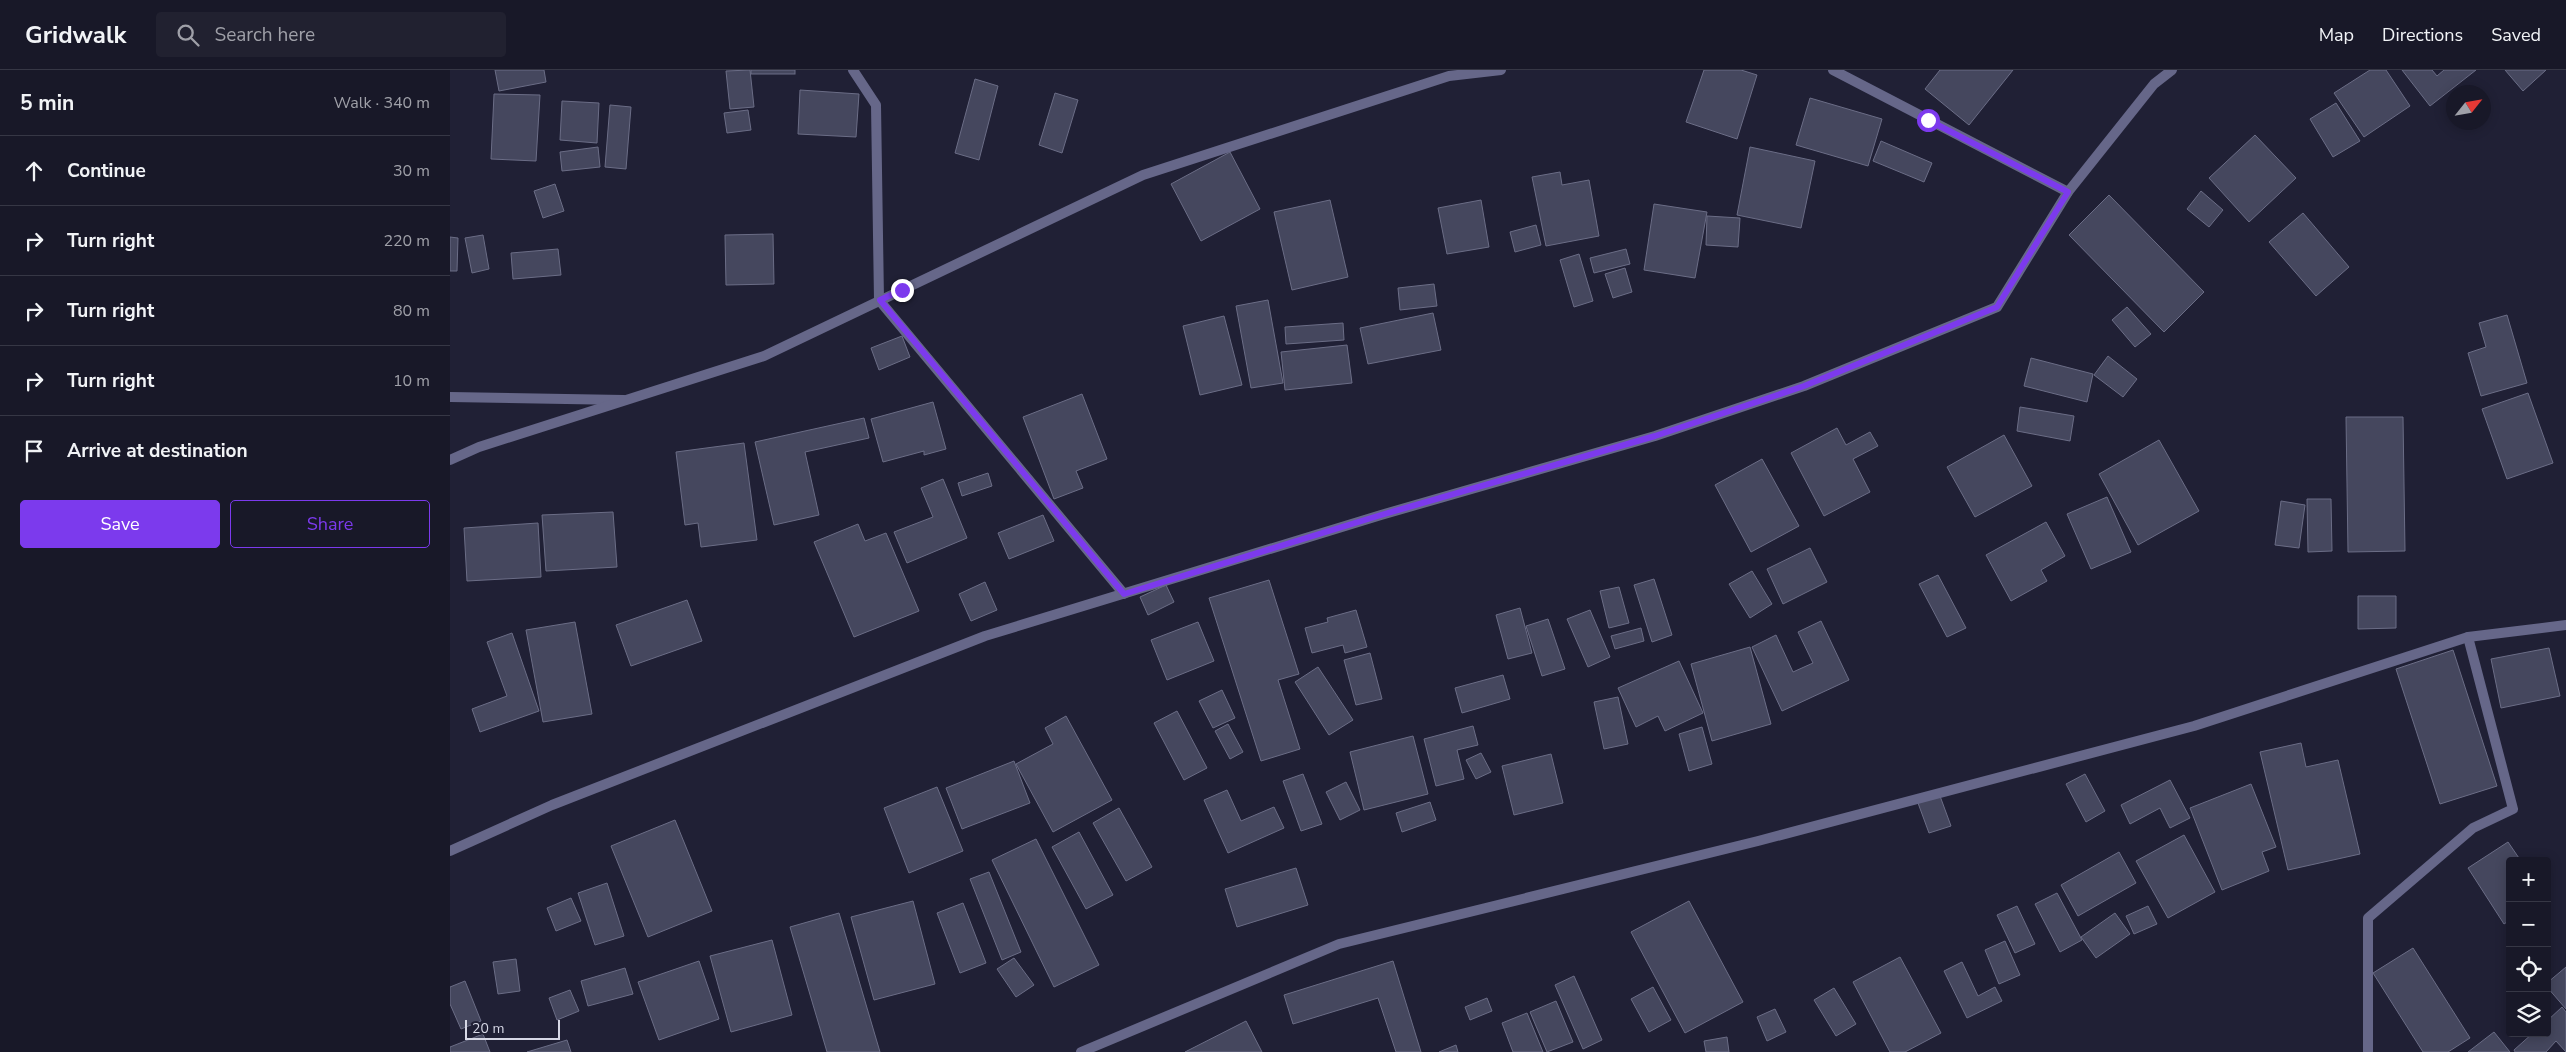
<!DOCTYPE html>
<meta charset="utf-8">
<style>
body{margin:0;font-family:"Nunito Sans",sans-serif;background:#212130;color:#f1f3f6}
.controls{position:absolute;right:15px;bottom:15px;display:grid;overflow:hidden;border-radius:5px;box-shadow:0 2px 12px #0003}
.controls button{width:45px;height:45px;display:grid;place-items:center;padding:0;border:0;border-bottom:1px solid #363745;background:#181828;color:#f1f3f6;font:25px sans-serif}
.compass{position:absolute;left:1996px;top:15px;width:45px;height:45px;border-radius:50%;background:#181828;box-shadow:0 2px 12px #0003;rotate:59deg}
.scale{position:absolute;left:15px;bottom:12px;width:95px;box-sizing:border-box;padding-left:5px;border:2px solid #d6d7e5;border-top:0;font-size:14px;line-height:18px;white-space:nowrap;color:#d6d7e5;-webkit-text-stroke:4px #202035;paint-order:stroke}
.stop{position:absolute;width:15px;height:15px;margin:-11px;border:4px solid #7c3aed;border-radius:50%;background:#fff}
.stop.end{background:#7c3aed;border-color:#fff;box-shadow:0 1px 5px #0008}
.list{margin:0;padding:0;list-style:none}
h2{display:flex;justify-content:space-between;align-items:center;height:65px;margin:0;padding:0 20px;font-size:21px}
h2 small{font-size:16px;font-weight:400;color:#9fa0a8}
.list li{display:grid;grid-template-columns:32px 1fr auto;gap:15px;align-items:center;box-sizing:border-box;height:70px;padding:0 20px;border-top:1px solid #363745}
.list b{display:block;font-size:19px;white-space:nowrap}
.list em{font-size:16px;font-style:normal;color:#9fa0a8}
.actions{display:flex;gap:10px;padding:15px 20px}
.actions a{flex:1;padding:11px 0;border:1px solid #7c3aed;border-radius:5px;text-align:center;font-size:18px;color:#7c3aed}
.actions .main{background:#7c3aed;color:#fff}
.icon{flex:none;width:28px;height:28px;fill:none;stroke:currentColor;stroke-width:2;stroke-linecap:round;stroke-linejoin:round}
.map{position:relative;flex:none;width:2116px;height:982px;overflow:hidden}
header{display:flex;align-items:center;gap:30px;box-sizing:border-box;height:70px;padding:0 25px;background:#181828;border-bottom:1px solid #363745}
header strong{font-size:24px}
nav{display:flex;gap:28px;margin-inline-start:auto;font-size:18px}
.search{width:350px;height:45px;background:#212130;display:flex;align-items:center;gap:12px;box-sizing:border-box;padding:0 18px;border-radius:5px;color:#9fa0a8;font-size:19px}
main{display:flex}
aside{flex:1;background:#181828}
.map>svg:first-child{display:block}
.building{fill:#45475e;stroke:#6b6d86}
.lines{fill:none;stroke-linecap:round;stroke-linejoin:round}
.lane{stroke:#666789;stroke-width:10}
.street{stroke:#666789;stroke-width:10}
.route{stroke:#7c3aed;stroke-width:6}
</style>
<header>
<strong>Gridwalk</strong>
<div class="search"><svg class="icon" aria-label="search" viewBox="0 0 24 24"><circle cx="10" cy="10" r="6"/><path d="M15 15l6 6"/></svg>Search here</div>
<nav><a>Map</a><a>Directions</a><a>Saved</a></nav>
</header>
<main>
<aside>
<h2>5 min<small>Walk · 340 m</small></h2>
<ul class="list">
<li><svg class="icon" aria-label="ahead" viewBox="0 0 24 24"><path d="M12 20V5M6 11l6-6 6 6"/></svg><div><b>Continue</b></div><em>30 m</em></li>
<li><svg class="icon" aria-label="right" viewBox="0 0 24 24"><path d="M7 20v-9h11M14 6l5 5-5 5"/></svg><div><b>Turn right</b></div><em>220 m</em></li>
<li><svg class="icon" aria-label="right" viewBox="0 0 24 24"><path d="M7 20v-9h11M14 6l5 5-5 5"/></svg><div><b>Turn right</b></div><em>80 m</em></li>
<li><svg class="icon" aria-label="right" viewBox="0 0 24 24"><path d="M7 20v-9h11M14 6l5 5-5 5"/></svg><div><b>Turn right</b></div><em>10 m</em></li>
<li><svg class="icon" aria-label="arrive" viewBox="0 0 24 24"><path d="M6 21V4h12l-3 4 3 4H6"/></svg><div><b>Arrive at destination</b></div></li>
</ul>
<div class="actions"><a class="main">Save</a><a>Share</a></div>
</aside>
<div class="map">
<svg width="2116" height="982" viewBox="0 0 2116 982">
<rect width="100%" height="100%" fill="#202035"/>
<!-- building -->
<g class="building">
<path d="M45,0h49l2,12 -47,9z"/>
<path d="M300,0l4,37 -24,2 -4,-38z"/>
<rect x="301" y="0" width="44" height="4"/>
<path d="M1254,0h37l16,5 -20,64 -51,-17z"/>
<path d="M1490,0h73l-44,55 -44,-36z"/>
<path d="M1920,0h16l24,36 -46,31 -30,-44z"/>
<path d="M1952,0h30l5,6 7,-6h32l-46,36z"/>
<path d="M2055,0h41l-23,21z"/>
<path d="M525,9l23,7 -19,74 -24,-7z"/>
<path d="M350,20l59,4 -3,43 -58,-3z"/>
<path d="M605,23l23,7 -16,53 -23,-8z"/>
<path d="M44,24l46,1 -4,66 -45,-2z"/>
<path d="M1360,28l72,21 -14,47 -72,-21z"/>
<path d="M112,31l37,2 -2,40 -37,-3z"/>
<path d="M1886,33l24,38 -27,16 -23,-38z"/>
<path d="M160,35l21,2 -5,62 -21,-2z"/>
<path d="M298,40l3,20 -24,3 -3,-20z"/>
<path d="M1805,65l41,43 -47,44 -40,-44z"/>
<path d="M1431,71l51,22 -8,19 -51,-21z"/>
<path d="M148,77l2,20 -38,4 -2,-19z"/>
<path d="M1300,77l65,14 -14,67 -64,-13z"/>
<path d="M780,82l30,57 -59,32 -30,-57z"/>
<path d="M1110,102l2,13 27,-5 10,56 -53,10 -14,-69z"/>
<path d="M105,114l9,27 -21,7 -9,-27z"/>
<path d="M1751,121l22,19 -14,17 -22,-18z"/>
<path d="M1659,125l95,97 -40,40 -95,-97z"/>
<path d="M880,130l18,77 -56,13 -18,-78z"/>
<path d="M1031,130l8,47 -42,7 -9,-46z"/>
<path d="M1204,134l53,8 -12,66 -51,-8z"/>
<path d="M1853,143l46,54 -33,29 -47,-54z"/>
<path d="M1257,146l33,2 -2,29 -32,-2z"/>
<path d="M1086,155l5,20 -26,7 -5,-20z"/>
<path d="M323,164l1,50 -48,1 -1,-50z"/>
<path d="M33,165l6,34 -17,4 -7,-35z"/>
<path d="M0,167l8,1 -1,33h-7z"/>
<path d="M108,179l3,26 -48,4 -2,-26z"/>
<path d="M1176,179l4,15 -36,9 -4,-15z"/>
<path d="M1129,184l14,47 -19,6 -14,-47z"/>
<path d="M1175,198l7,24 -19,6 -8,-24z"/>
<path d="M984,214l3,22 -37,4 -2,-22z"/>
<path d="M818,230l15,83 -32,5 -15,-82z"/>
<path d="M1677,237l24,27 -16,13 -23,-27z"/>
<path d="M983,243l8,37 -73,14 -8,-36z"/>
<path d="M2057,245l20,68 -46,13 -13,-43 18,-6 -7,-24z"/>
<path d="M774,246l18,69 -42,10 -17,-69z"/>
<path d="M893,253l1,17 -58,4 -1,-17z"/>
<path d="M452,266l8,21 -31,13 -8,-22z"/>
<path d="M897,275l5,38 -67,7 -4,-38z"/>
<path d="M1658,286l29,23 -14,18 -29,-22z"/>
<path d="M1581,288l62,16 -6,28 -63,-16z"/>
<path d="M2078,323l25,70 -46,16 -25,-70z"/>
<path d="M632,324l25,65 -31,12 7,17 -29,11 -31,-82z"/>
<path d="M483,332l13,47 -22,6v-4l-41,11 -12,-43z"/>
<path d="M1570,337l54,9 -4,25 -53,-10z"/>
<path d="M1896,347h57l2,134 -57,1z"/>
<path d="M414,348l5,20 -64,14 14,63 -45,10 -19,-83z"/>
<path d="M1387,358l9,17 24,-13 8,14 -25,13 17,33 -46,24 -33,-63z"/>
<path d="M1554,365l28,51 -57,31 -28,-50z"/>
<path d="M1709,370l40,71 -61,34 -39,-71z"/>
<path d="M294,373l13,97 -56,7 -3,-24 -13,2 -9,-73z"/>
<path d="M1312,389l37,67 -48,26 -36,-67z"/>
<path d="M538,403l4,13 -30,10 -4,-13z"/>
<path d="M493,409l24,59 -60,25 -13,-31 39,-15 -12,-29z"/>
<path d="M1657,427l24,55 -40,17 -24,-55z"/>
<path d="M1857,429h24l1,52 -24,1z"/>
<path d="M1831,431l24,4 -6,43 -24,-3z"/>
<path d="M163,442l4,55 -71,4 -4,-56z"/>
<path d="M593,445l11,26 -45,18 -11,-26z"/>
<path d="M1596,452l19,34 -24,14 6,11 -36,20 -25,-46z"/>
<path d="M88,453l3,54 -74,4 -3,-53z"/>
<path d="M408,454l7,17 21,-8 33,78 -65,26 -40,-95z"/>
<path d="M1360,478l17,34 -44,22 -16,-35z"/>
<path d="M1302,501l20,33 -22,14 -21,-34z"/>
<path d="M1488,505l28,53 -19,9 -28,-53z"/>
<path d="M1204,509l18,56 -20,7 -18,-57z"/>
<path d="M819,510l30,94 -21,6 22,69 -39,12 -52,-163z"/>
<path d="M535,512l12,28 -26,11 -12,-27z"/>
<path d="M716,515l8,17 -26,13 -8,-18z"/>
<path d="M1169,517l10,36 -20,5 -9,-37z"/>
<path d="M1908,526h38v32l-38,1z"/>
<path d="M237,530l15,41 -71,25 -15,-41z"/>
<path d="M1070,538l12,45 -24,6 -12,-44z"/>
<path d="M906,540l11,37 -22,6 -2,-8 -31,8 -7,-25 23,-6 -1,-4z"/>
<path d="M1140,540l20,47 -22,10 -21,-48z"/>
<path d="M1098,549l17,50 -23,7 -16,-50z"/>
<path d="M1371,551l28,59 -67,31 -30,-64 24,-12 17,37 20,-9 -15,-31z"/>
<path d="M125,552l17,92 -49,8 -17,-92z"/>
<path d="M748,552l16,39 -47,19 -16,-40z"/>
<path d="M1191,558l3,13 -29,8 -4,-13z"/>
<path d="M62,563l27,78 -59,21 -8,-23 35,-13 -20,-54z"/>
<path d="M1300,577l21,77 -59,17 -21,-77z"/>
<path d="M2099,578l11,48 -59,12 -10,-49z"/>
<path d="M2003,580l44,136 -57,18 -44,-135z"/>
<path d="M920,583l12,46 -26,6 -12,-45z"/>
<path d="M1229,591l24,52 -38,18 -7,-15 -22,11 -18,-39z"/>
<path d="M868,597l35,53 -24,15 -34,-53z"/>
<path d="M1053,605l7,24 -48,14 -7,-25z"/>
<path d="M772,620l13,28 -22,10 -14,-27z"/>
<path d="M1168,627l10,47 -24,5 -10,-47z"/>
<path d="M727,641l30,57 -23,12 -30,-57z"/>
<path d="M616,646l46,84 -59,32 -37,-68 37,-20 -8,-16z"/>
<path d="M778,654l15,28 -13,7 -15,-28z"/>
<path d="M1023,656l5,19 -21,5 7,29 -28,7 -12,-47z"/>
<path d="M1252,657l10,37 -23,7 -10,-37z"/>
<path d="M963,666l15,58 -64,16 -14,-58z"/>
<path d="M1851,673l5,24 32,-7 22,94 -72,16 -28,-118z"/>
<path d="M1031,683l10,19 -15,7 -10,-19z"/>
<path d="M1101,684l12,49 -49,12 -12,-49z"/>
<path d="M564,691l16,42 -68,26 -16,-41z"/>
<path d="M853,704l19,50 -21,7 -18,-50z"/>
<path d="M1635,704l20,37 -19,11 -20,-38z"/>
<path d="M1720,710l20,38 -20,10 -10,-20 -30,16 -9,-19z"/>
<path d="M896,712l14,28 -20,10 -14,-28z"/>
<path d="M1801,714l25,63 -14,5 7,19 -47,19 -32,-82z"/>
<path d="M487,717l26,64 -54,22 -25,-65z"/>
<path d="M777,720l14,31 33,-14 10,21 -56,25 -24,-53z"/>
<path d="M1490,726l11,30 -22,7 -11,-30z"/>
<path d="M980,732l6,18 -34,12 -6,-19z"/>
<path d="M669,738l33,59 -26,14 -33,-58z"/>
<path d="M225,750l37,91 -64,26 -37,-91z"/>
<path d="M629,762l34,63 -27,14 -34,-62z"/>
<path d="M1734,765l31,57 -47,26 -32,-57z"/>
<path d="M586,769l63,126 -45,22 -62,-127z"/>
<path d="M2058,772l13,19h-11v59l-6,4 -36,-56z"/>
<path d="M1669,782l17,31 -58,33 -17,-31z"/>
<path d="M846,798l12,37 -71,22 -12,-38z"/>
<path d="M539,802l32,80 -19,8 -32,-81z"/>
<path d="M157,813l17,53 -29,9 -17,-52z"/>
<path d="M1607,823l25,47 -22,12 -25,-48z"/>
<path d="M121,828l10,23 -25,10 -9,-23z"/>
<path d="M463,831l22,83 -61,16 -23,-83z"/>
<path d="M1239,831l54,101 -58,31 -54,-101z"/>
<path d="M513,833l23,60 -26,10 -23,-60z"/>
<path d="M1567,836l18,38 -20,9 -18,-38z"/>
<path d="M1698,836l9,18 -23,10 -8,-18z"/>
<path d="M389,843l41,139h-53l-37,-125z"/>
<path d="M1665,843l15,21 -34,24 -15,-21z"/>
<path d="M322,870l20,75 -61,17 -21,-76z"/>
<path d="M1555,871l15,34 -21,9 -14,-34z"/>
<path d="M1963,878l57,90 -22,14h-25l-50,-79z"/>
<path d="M1450,887l41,76 -36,19h-15l-37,-70z"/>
<path d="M564,888l20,27 -18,12 -19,-28z"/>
<path d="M66,889l4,32 -22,3 -5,-32z"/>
<path d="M249,891l20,58 -60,21 -21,-58z"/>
<path d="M943,891l28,91h-25l-18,-54 -85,26 -9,-29z"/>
<path d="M1512,892l16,34 17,-9 7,14 -35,17 -23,-47z"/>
<path d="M2116,897v42l-19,-22v-4z"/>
<path d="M175,898l8,26 -45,12 -7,-25z"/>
<path d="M1124,906l28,64 -19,9 -28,-64z"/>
<path d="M15,911l16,40 -20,8 -11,-25v-17z"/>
<path d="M1203,917l18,33 -22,12 -18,-33z"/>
<path d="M1384,918l22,36 -20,12 -22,-36z"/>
<path d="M120,920l9,21 -22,9 -8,-22z"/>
<path d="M1037,928l5,13 -22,9 -5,-13z"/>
<path d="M1106,931l17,41 -26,10 -17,-40z"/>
<path d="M2112,937l4,5v40l-10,-11 -10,11h-31l-1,-2 19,-17h14v-12z"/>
<path d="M1325,939l11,23 -19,9 -10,-24z"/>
<path d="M1077,943l16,39h-30l-11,-29z"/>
<path d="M796,951l16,31h-77z"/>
<path d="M2044,962l16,20h-42z"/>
<path d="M33,964l7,18h-40v-5z"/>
<path d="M1277,967l2,15h-23l-2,-11z"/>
<path d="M117,970l4,12h-44z"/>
<path d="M1006,975l2,7h-19z"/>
</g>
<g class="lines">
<!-- lane -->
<g class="lane">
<path d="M403,0l23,35 3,195 245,294"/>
<path d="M0,327l174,3"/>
<path d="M1918,982v-134l105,-90 40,-19 -45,-172"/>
</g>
<!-- street -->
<g class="street">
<path d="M1383,0l235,122"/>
<path d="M0,390l29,-13 285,-91 379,-181 306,-99 52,-6"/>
<path d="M0,781l102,-46 433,-169 396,-121 274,-79 149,-50 193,-79 71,-115 86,-108 18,-14"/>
<path d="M631,982l258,-108 419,-103 436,-115 274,-89 98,-12"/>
</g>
</g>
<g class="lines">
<!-- route -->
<path class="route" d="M452,220l-22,10 244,294 257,-79 274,-79 149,-50 193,-79 71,-115 -140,-72"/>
</g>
</svg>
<div class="controls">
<button>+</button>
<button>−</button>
<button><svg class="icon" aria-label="locate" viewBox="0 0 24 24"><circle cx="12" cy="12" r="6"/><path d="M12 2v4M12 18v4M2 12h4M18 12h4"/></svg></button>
<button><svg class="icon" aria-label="layers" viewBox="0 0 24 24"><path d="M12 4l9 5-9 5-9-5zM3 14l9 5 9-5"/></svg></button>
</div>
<svg class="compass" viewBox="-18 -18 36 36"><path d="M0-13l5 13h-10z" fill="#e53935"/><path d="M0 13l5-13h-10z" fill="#9fa0a8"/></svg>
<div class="scale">20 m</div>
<div class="stop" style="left:1478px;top:50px"></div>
<div class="stop end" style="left:452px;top:220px"></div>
</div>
</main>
